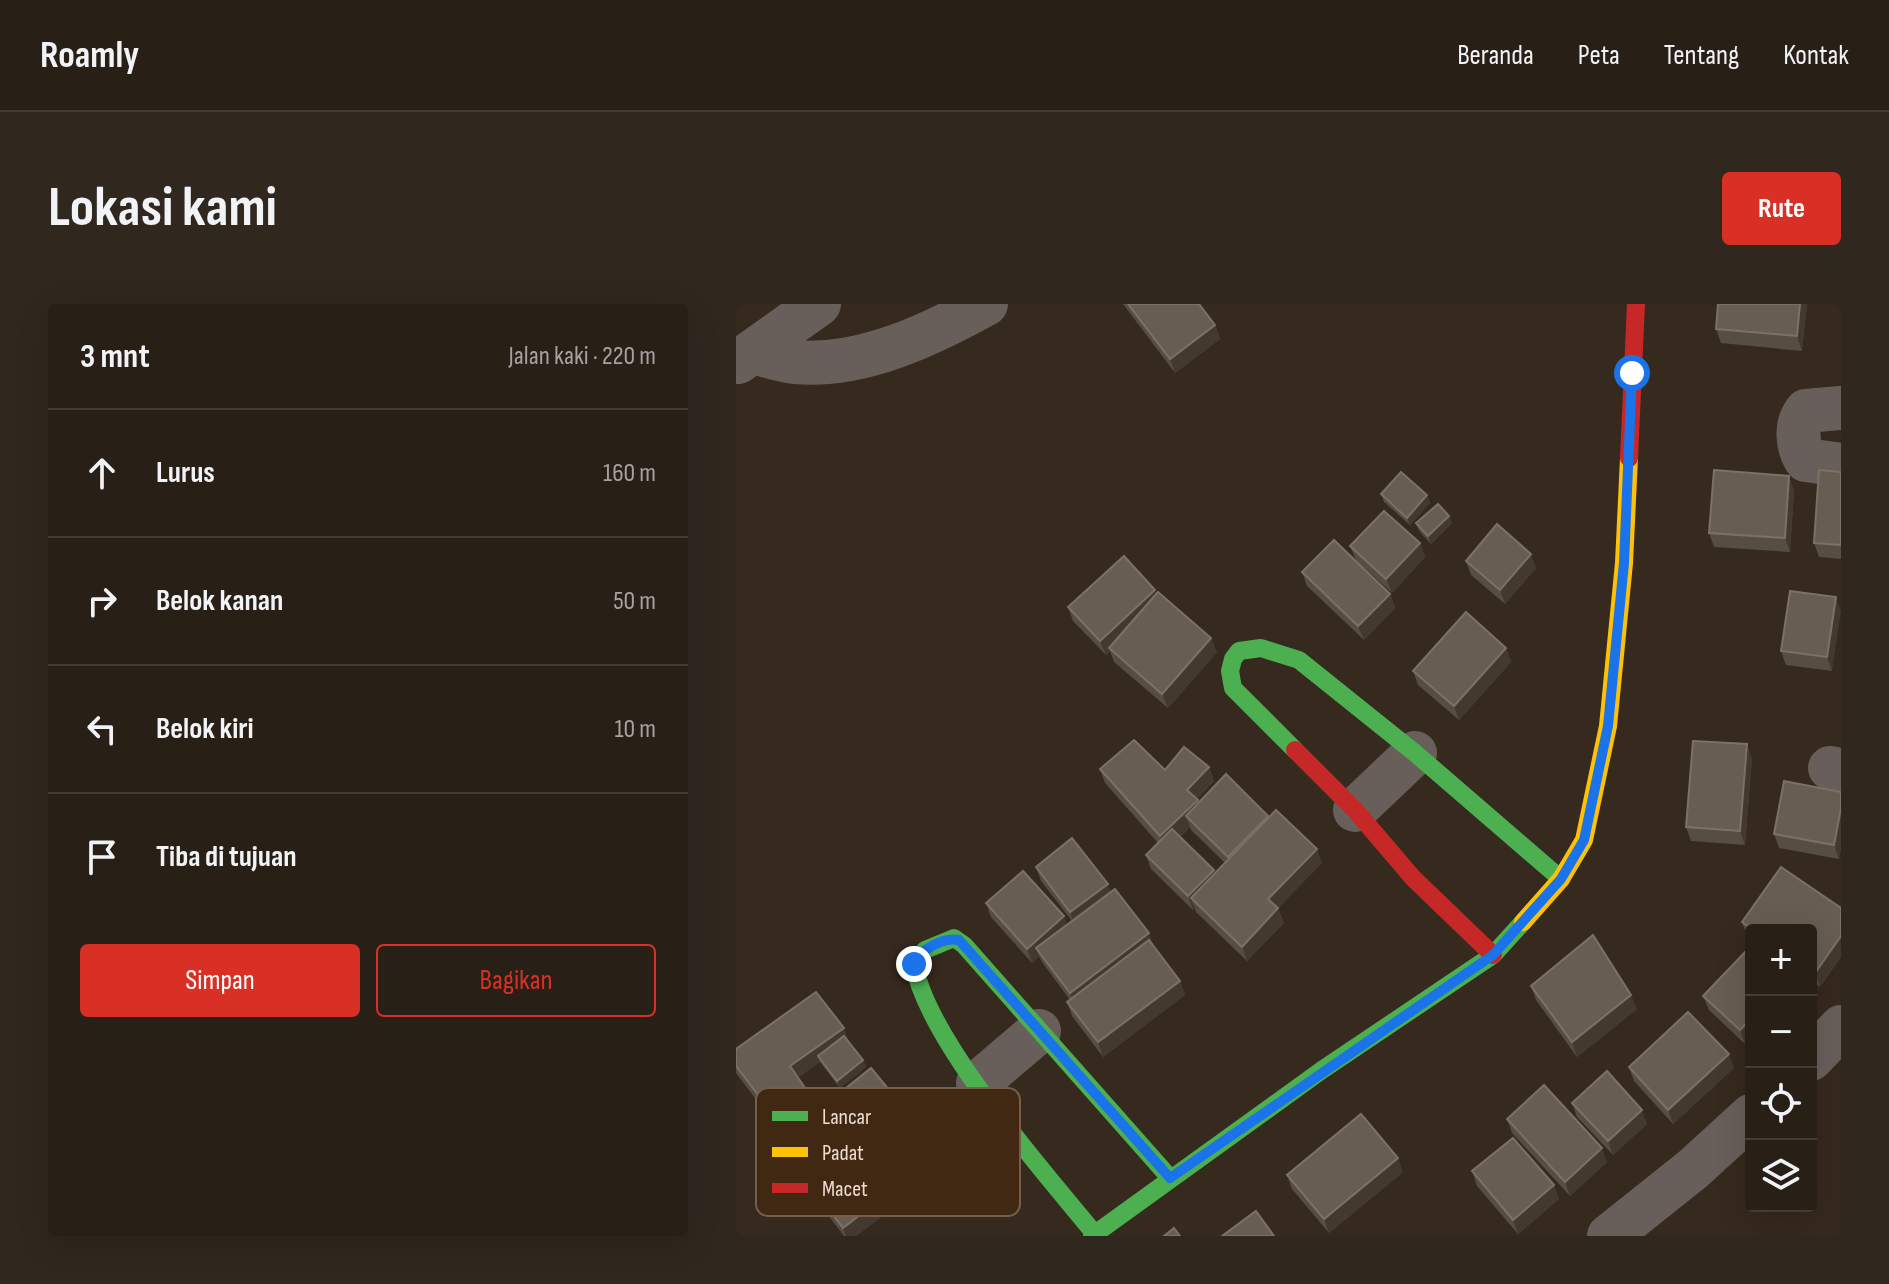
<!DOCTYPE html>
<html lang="id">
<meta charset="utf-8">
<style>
body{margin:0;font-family:"Sofia Sans Condensed",sans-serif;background:#30271f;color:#f1f3f6}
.controls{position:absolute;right:24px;bottom:24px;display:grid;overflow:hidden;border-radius:8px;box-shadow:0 8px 32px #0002}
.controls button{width:72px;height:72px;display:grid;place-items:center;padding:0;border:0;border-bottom:2px solid #443d35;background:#281f16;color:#f1f3f6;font:40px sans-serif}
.stop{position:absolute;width:24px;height:24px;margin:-18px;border:6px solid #1a73e8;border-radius:50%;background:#fff}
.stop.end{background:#1a73e8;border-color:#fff;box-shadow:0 2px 8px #0008}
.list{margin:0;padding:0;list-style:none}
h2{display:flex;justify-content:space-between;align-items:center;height:104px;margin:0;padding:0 32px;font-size:34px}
h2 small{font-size:26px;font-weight:400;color:#a5a2a1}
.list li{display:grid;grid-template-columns:52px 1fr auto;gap:24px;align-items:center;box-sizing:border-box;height:128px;padding:0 32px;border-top:2px solid #443d35}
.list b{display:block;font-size:30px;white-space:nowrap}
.list em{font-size:26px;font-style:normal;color:#a5a2a1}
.actions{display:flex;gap:16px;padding:24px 32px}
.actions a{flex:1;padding:18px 0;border:2px solid #d93025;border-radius:8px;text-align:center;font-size:28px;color:#d93025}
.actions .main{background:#d93025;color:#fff}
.icon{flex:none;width:44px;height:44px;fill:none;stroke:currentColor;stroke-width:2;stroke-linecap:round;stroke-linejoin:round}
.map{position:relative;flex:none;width:1105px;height:932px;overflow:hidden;border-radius:8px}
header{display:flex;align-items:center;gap:48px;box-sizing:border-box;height:112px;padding:0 40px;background:#281f16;border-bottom:2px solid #443d35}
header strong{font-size:38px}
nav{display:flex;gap:44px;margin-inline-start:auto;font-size:28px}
.intro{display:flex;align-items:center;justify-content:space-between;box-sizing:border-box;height:192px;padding:0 48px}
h1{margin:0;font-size:56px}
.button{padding:20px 36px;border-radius:8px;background:#d93025;color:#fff;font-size:28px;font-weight:700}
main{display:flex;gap:48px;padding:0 48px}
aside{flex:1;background:#281f16;border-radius:8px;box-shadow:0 8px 32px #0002}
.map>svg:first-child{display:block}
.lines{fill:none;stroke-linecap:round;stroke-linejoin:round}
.street{stroke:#695f5a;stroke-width:44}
.fast{stroke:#4caf50;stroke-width:18}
.slow{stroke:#ffc107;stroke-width:18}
.jam{stroke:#c62828;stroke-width:18}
.wall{fill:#564e43;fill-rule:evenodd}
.shaded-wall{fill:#43392e}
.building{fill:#675d52;stroke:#7c7166;stroke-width:2}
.route{stroke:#1a73e8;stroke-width:10}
.key{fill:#412813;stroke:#755e4c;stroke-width:2}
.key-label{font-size:22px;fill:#eddcd0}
</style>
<header>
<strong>Roamly</strong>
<nav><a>Beranda</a><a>Peta</a><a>Tentang</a><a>Kontak</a></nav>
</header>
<div class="intro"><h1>Lokasi kami</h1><a class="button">Rute</a></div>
<main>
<aside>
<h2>3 mnt<small>Jalan kaki · 220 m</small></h2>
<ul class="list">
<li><svg class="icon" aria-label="ahead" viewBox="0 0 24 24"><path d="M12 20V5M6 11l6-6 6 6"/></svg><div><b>Lurus</b></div><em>160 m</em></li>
<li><svg class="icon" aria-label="right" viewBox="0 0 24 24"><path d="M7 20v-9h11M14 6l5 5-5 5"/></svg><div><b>Belok kanan</b></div><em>50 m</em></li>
<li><svg class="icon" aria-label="left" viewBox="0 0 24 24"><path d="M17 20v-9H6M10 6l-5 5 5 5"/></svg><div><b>Belok kiri</b></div><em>10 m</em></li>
<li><svg class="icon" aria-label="arrive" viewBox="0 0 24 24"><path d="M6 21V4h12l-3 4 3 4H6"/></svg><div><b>Tiba di tujuan</b></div></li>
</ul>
<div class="actions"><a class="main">Simpan</a><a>Bagikan</a></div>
</aside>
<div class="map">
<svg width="1105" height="932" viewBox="0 0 1105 932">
<rect width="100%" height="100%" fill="#36291e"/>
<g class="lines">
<!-- street -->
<g class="street">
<path d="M17,48c13,3 28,9 42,10 66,6 135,-27 191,-58"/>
<path d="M2,58l81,-58"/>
<path d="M1105,104l-35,3c-11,14 -9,35 0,49l35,5"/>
<path d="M1094,464l11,2"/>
<path d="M619,506l60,-57"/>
<path d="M1075,755l30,-32"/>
<path d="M242,779l61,-52"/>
<path d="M873,932l84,-67 58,-53"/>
</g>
<!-- fast -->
<g class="fast">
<path d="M559,446l-62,-62 -3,-17 3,-12 6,-8 22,-3 38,12 116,93 146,126"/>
<path d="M359,930c-51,-62 -168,-194 -181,-270l11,-14 29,-12 10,7 206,233"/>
<path d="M356,932l230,-166 171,-115 30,-33"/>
</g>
<!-- slow -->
<path class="slow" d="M787,618l38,-43 23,-39 24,-114 16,-163 5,-105"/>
<!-- jam -->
<g class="jam">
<path d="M893,154l7,-154"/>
<path d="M559,446l60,60 58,68 80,77"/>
</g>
</g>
<!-- wall -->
<g class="wall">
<path d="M387,0h76l16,21 5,14 -45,34z"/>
<path d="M982,0h89l-5,47 -81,-8 -5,-14z"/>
<path d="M1105,168v87l-22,-2 -5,-14z"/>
<path d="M1058,186l-4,62 -76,-5 -5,-14z"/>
<path d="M645,190l46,1 3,8 -20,22 -26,-23z"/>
<path d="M713,212l3,7 -21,21 -12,-13 -3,-8z"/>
<path d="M684,239l5,14 -33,36 -36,-33 -6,-14z"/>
<path d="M730,257l70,7 -31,36 -34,-29z"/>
<path d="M566,268l88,22 5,14 -31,32 -57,-54z"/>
<path d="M421,290l60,58 -49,56 -54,-46 -4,-11 -4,4 -33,-34 -5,-14z"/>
<path d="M1100,293l-4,74 -46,-6 -5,-14z"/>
<path d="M770,344l5,14 -52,58 -41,-35 -5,-14z"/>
<path d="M1016,454l-7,87 -54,-4 -5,-14z"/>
<path d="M473,463l5,14 -17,18 2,4 70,15 53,45 -44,45 6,15 -37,38 -51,-49 -1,-4 -2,2 -42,-41 -5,-14 12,-12 -53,-60 -5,-14 65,1zM454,523l1,3 34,33 -10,11 -1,-4 -34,-33z"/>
<path d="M1105,488v57l-2,10 -60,-11 -5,-14z"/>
<path d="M300,563l75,25 69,89 5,14 -82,62 -31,-41 -5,-14 3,-2 -28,-38 -3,-6 -7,7 -41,-46 -5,-14 78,13 3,9 5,-4 -31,-40z"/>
<path d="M1105,604v49l-21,30 -9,-7v-50h-60v9l-4,-3 -5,-14z"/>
<path d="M1015,646l-6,94 -36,-34 -6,-14z"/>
<path d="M795,682l106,23 -60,48 -41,-57z"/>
<path d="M113,738l14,18 3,7 -26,21 -20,-26 -22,15 14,21 5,14 -31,27 -50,-66v-24z"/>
<path d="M893,763l105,1 -61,56 -39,-43z"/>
<path d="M94,797l79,21 -41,33 -33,-40z"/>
<path d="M836,799l75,21 -34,31 -36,-38z"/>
<path d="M771,815l100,43 -37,34 -58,-63z"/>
<path d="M146,842l55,19 3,8 -24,18 -31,-38z"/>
<path d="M736,867l82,14 5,14 -41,35 -41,-48z"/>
<path d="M667,868l-74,61 -37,-44 -5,-14z"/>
<path d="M74,880l80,26 -34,26h-12l-29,-38z"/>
</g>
<!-- shaded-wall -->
<g class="shaded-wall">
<path d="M1064,0h7l-5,47 -5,-15z"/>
<path d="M479,21l5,14 -45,34 -5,-14z"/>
<path d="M1053,172l5,14 -4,62 -5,-14z"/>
<path d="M691,191l3,8 -20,22 -3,-7z"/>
<path d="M713,212l3,7 -21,21 -3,-8z"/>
<path d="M684,239l5,14 -33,36 -6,-14z"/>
<path d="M795,250l5,14 -31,36 -5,-14z"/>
<path d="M419,286l5,14 -51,44 1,3 -4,4 -6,-14z"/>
<path d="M654,290l5,14 -31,32 -6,-14z"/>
<path d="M1100,293l5,14 -9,60 -5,-14z"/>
<path d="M475,334l6,14 -49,56 -6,-14z"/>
<path d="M770,344l5,14 -52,58 -5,-14z"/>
<path d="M1011,440l5,14 -7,87 -5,-14z"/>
<path d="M473,463l5,14 -22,23 -5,-14z"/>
<path d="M462,496l5,14 -17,2 4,11 -25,24 -5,-15z"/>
<path d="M1105,504v41l-2,10 -5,-14z"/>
<path d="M532,512l5,14 -40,41 -5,-14z"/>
<path d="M581,545l5,14 -49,50 -5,-14z"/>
<path d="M478,566l5,14 -28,14 4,10 -2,2 -5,-14z"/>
<path d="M372,580l5,14 -38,28 -5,-14z"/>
<path d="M542,604l6,15 -37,38 -5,-14z"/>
<path d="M328,612l5,14 -33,18 3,8 -7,7 -5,-14z"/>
<path d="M413,629l5,14 -79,60 -5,-14z"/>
<path d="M1105,632v21l-21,30 -5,-14z"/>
<path d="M444,677l5,14 -82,62 -5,-15z"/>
<path d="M895,691l6,14 -60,48 -5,-15z"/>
<path d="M1015,715v19l-6,6 -5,-14z"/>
<path d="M108,724l5,14 -31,14 2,6 -25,18 -5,-14z"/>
<path d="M993,750l5,14 -61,56 -5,-14z"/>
<path d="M127,756l3,7 -26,21 -3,-7z"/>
<path d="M76,794l5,14 -31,27 -5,-14z"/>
<path d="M168,804l5,14 -41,33 -5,-14z"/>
<path d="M906,806l5,14 -34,31 -5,-14z"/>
<path d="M866,844l5,14 -37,34 -5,-14z"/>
<path d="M662,854l5,14 -74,61 -5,-14z"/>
<path d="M201,861l3,8 -24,18 -3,-7z"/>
<path d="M818,881l5,14 -41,35 -5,-14z"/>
<path d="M148,892l6,14 -34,26h-10l-3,-8z"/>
</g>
<!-- building -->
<g class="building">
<path d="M392,0h71l16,21 -45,34z"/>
<path d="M982,0h82l-3,32 -81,-7z"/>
<path d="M978,166l75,6 -4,62 -76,-5z"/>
<path d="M1083,166l22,2v73l-27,-2z"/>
<path d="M665,168l26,23 -20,23 -26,-24z"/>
<path d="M702,200l11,12 -21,20 -12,-13z"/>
<path d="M648,207l36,32 -34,36 -36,-33z"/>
<path d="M761,220l34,30 -31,36 -34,-29z"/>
<path d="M598,236l56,54 -32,32 -56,-54z"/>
<path d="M388,252l31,34 -55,51 -32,-34z"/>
<path d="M1054,287l46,6 -9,60 -46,-6z"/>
<path d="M422,288l53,46 -49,56 -53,-46z"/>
<path d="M730,308l40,36 -52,58 -41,-35z"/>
<path d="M398,436l31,30 19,-23 25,20 -22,23 11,10 -38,36 -60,-67z"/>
<path d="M957,437l54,3 -7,87 -54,-4z"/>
<path d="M490,470l42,42 -40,41 -42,-41z"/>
<path d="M1048,477l57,11v16l-7,37 -60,-11z"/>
<path d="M540,506l41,39 -49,50 10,9 -36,39 -51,-49z"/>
<path d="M436,525l42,41 -26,26 -42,-41z"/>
<path d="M336,534l36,46 -38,28 -34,-45z"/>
<path d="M1045,563l60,41v28l-26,37 -4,-3v-40h-58l-11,-8z"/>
<path d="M287,567l41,45 -37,33 -41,-46z"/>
<path d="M379,585l34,44 -79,60 -34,-45z"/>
<path d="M857,631l38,60 -59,47 -41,-56z"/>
<path d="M413,636l31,41 -82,61 -31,-40z"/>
<path d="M1013,644l2,2v69l-11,11 -37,-34z"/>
<path d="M80,688l28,36 -54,38 22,32 -31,27 -45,-59v-17z"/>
<path d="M952,708l41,42 -61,56 -39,-43z"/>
<path d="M108,732l19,24 -26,21 -19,-25z"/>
<path d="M135,764l33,40 -41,33 -33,-40z"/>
<path d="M871,767l35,39 -34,31 -36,-38z"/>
<path d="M808,781l58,63 -37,34 -58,-63z"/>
<path d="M625,810l37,44 -74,61 -37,-44z"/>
<path d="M777,834l41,47 -41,35 -41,-49z"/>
<path d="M115,849l33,43 -41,32 -33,-44z"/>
<path d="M520,907l18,25h-52z"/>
<path d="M438,924l6,8h-16z"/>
</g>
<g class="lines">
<!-- route -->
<path class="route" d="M178,660c7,-15 29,-27 45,-24l211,238 323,-223 68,-76 23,-39 24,-114 16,-163 8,-190"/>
</g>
<!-- legend -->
<rect x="20" y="784" width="264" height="128" rx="12" class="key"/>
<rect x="36" y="807" width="36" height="10" fill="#4caf50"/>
<rect x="36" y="843" width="36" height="10" fill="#ffc107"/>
<rect x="36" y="879" width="36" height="10" fill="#c62828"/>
<g class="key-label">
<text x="86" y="820">Lancar</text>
<text x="86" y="856">Padat</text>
<text x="86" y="892">Macet</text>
</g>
</svg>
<div class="controls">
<button>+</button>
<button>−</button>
<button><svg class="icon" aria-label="locate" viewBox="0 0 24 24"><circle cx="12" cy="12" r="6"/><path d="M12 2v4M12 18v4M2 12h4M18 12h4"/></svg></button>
<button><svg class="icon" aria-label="layers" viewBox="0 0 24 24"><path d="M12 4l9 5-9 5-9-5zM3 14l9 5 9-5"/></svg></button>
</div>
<div class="stop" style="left:896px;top:69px"></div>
<div class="stop end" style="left:178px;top:660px"></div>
</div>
</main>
